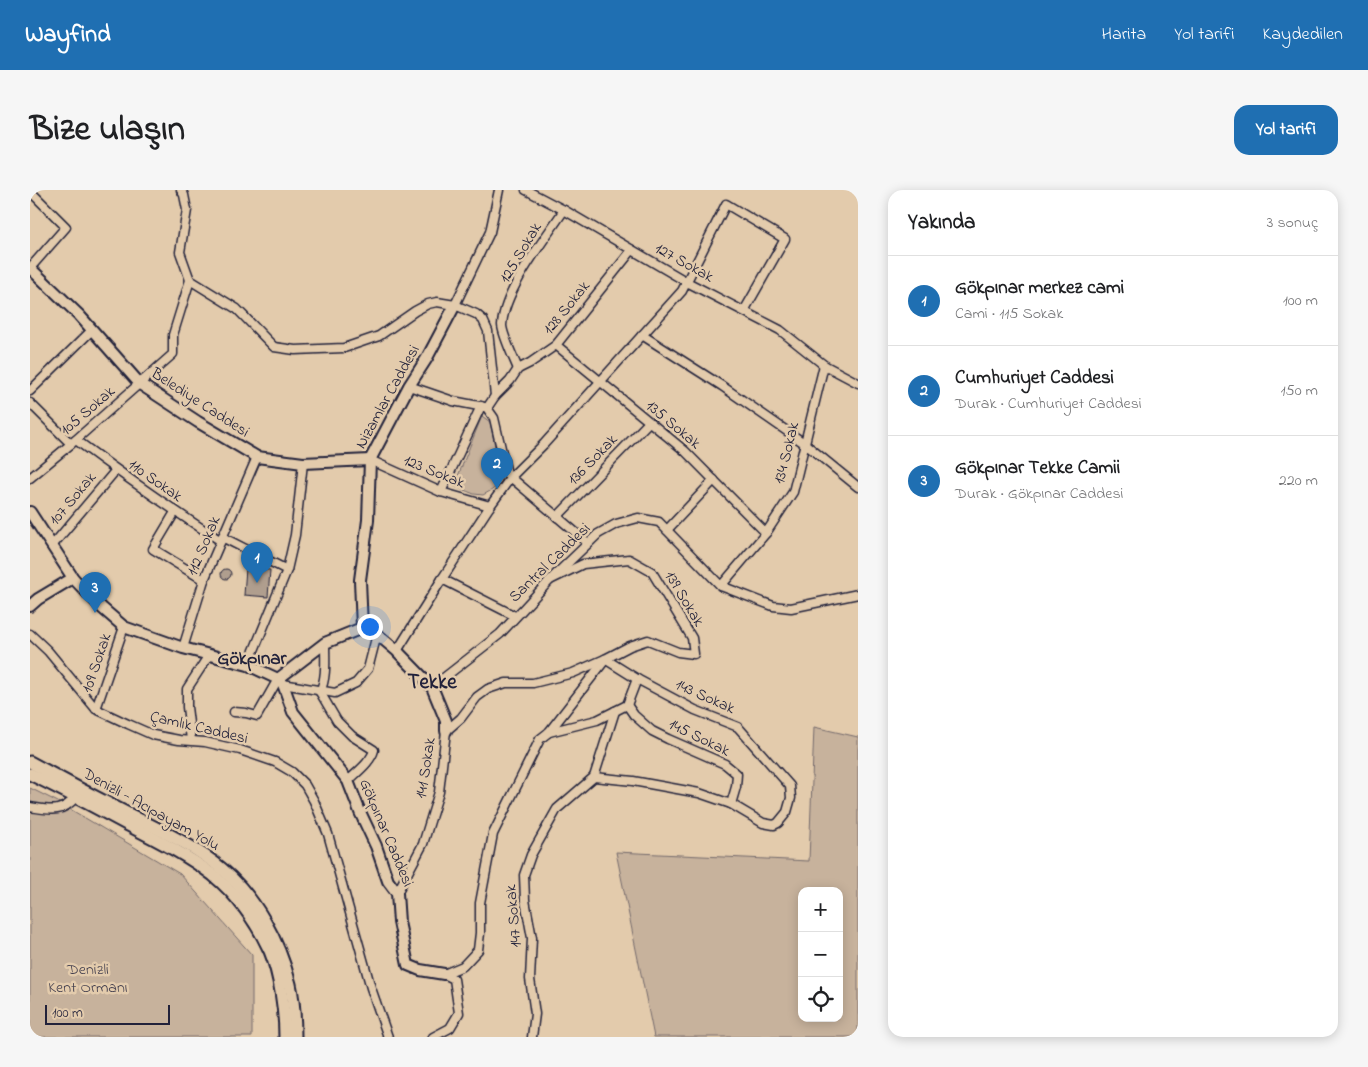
<!DOCTYPE html>
<html lang="tr">
<meta charset="utf-8">
<style>
body{margin:0;font-family:"Indie Flower",sans-serif;background:#f6f6f6;color:#202124}
.controls{position:absolute;right:15px;bottom:15px;display:grid;overflow:hidden;border-radius:10px;box-shadow:0 2px 12px #0003}
.controls button{width:45px;height:45px;display:grid;place-items:center;padding:0;border:0;border-bottom:1px solid #e0e0e0;background:#fff;color:#202124;font:25px sans-serif}
.scale{position:absolute;left:15px;bottom:12px;width:125px;box-sizing:border-box;padding-left:5px;border:2px solid #22223b;border-top:0;font-size:14px;line-height:18px;white-space:nowrap;color:#22223b;-webkit-text-stroke:4px #e3cbac;paint-order:stroke}
.you{position:absolute;left:339px;top:436px;width:18px;height:18px;margin:-12px;border:4px solid #fff;border-radius:50%;background:#1a73e8;box-shadow:0 0 0 8px #1a73e833}
.badge{display:grid;place-items:center;width:32px;height:32px;border-radius:50%;background:#1f6fb2;color:#fff;font-size:16px;font-weight:700}
.pin{position:absolute;translate:-50% -41px;filter:drop-shadow(0 1px 2px #0008)}
.pin::after{content:'';position:absolute;top:26px;width:18px;height:15px;background:inherit;clip-path:polygon(0 0,100% 0,50% 100%)}
.list{margin:0;padding:0;list-style:none}
h2{display:flex;justify-content:space-between;align-items:center;height:65px;margin:0;padding:0 20px;font-size:21px}
h2 small{font-size:16px;font-weight:400;color:#757577}
.list li{display:grid;grid-template-columns:32px 1fr auto;gap:15px;align-items:center;box-sizing:border-box;height:90px;padding:0 20px;border-top:1px solid #e0e0e0}
.list b{display:block;font-size:19px;white-space:nowrap}
.list p{margin:0;font-size:16px;white-space:nowrap;color:#757577}
.list em{font-size:16px;font-style:normal;color:#757577}
.icon{flex:none;width:28px;height:28px;fill:none;stroke:currentColor;stroke-width:2;stroke-linecap:round;stroke-linejoin:round}
.map{position:relative;flex:none;width:828px;height:847px;overflow:hidden;border-radius:15px}
header{display:flex;align-items:center;gap:30px;box-sizing:border-box;height:70px;padding:0 25px;background:#1f6fb2;color:#fff}
header strong{font-size:24px}
nav{display:flex;gap:28px;margin-inline-start:auto;font-size:18px}
.intro{display:flex;align-items:center;justify-content:space-between;box-sizing:border-box;height:120px;padding:0 30px}
h1{margin:0;font-size:35px}
.button{padding:12px 22px;border-radius:15px;background:#1f6fb2;color:#fff;font-size:18px;font-weight:700}
main{display:flex;gap:30px;padding:0 30px}
aside{flex:1;background:#fff;border-radius:15px;box-shadow:0 2px 12px #0003}
.map>svg:first-child{display:block}
.green{fill:#c7b29c;stroke:#746a6c;fill-rule:evenodd}
.building{fill:#b09e8e;stroke:#22223b}
.lines{fill:none;stroke-linecap:round;stroke-linejoin:round}
.street-casing{stroke:#22223b;stroke-width:11}
.secondary-casing{stroke:#22223b;stroke-width:14}
.primary-casing{stroke:#22223b;stroke-width:15}
.street{stroke:#e3cbac;stroke-width:8}
.secondary{stroke:#e3cbac;stroke-width:10}
.primary{stroke:#e3cbac;stroke-width:11}
.labels{text-anchor:middle;dominant-baseline:central;stroke-width:5;stroke-linejoin:round;paint-order:stroke}
.street-label{font-size:16px;fill:#22223b;stroke:#e3cbac}
.park-label{font-size:16px;fill:#433f4e;stroke:#e3cbac}
.quarter-label{font-size:19px;font-weight:bold;fill:#22223b;stroke:#e3cbac}
.district-label{font-size:21px;font-weight:bold;fill:#22223b;stroke:#e3cbac}
</style>
<header>
<strong>Wayfind</strong>
<nav><a>Harita</a><a>Yol tarifi</a><a>Kaydedilen</a></nav>
</header>
<div class="intro"><h1>Bize ulaşın</h1><a class="button">Yol tarifi</a></div>
<main>
<div class="map">
<svg width="828" height="847" viewBox="0 0 828 847">
<rect width="100%" height="100%" fill="#e3cbac"/>
<filter id="ink" filterUnits="userSpaceOnUse"><feTurbulence type="fractalNoise" baseFrequency=".02" numOctaves="2"/><feDisplacementMap in="SourceGraphic" scale="10" xChannelSelector="R" yChannelSelector="G"/><feConvolveMatrix kernelMatrix="1 2 1 2 8 2 1 2 1" color-interpolation-filters="sRGB"/></filter>
<g filter="url(#ink)">
<!-- green -->
<g class="green">
<path d="M452,226l8,6 12,59 -10,9 -9,5 -9,-1 -20,-8z"/>
<path d="M784,537l44,10v300h-204l-38,-185 193,9zM772,701h37v127h-37z"/>
<path d="M0,598l28,14 122,72 72,81v82h-222z"/>
</g>
<!-- building -->
<g class="building">
<path d="M216,378l24,2 -2,27 -24,-2z"/>
<circle cx="196" cy="384" r="5"/>
</g>
<g class="lines">
<defs>
<g id="street">
<path d="M151,0l3,5 3,15 -7,42 10,28 47,29 37,38 21,3 49,-2 35,-12 36,-25 13,-7 9,-2 18,3 21,9 7,6 5,11 7,65"/>
<path d="M496,0l38,20 123,72 93,48 44,35 34,18"/>
<path d="M0,1l36,36 -36,41"/>
<path d="M425,115l35,-73 9,-42"/>
<path d="M612,145l80,51 82,57 54,44"/>
<path d="M526,155l129,106 81,82"/>
<path d="M488,179c-4,-10 -16,-35 -16,-44 2,-35 43,-86 62,-115"/>
<path d="M379,196l44,15 31,6"/>
<path d="M0,201l62,-61"/>
<path d="M0,213l41,41"/>
<path d="M457,218l8,-12 15,-15 8,-12 12,-6 26,-18 76,-95"/>
<path d="M457,218l7,10 13,56 81,69"/>
<path d="M46,250c47,35 95,69 145,101"/>
<path d="M340,270l71,32 49,14"/>
<path d="M0,288l41,-34 102,-90v-19l17,-55"/>
<path d="M411,302l40,-86"/>
<path d="M145,322l-22,37 51,31"/>
<path d="M527,327l92,-95"/>
<path d="M637,340l47,-50"/>
<path d="M192,347l65,33"/>
<path d="M22,356l64,-76"/>
<path d="M412,389l73,37"/>
<path d="M691,396l45,-53 27,-41 31,-127"/>
<path d="M0,444l18,17 48,58 32,15 25,11 26,5 26,2 35,8 35,12 17,10 13,13 9,16 14,33 43,154 17,49"/>
<path d="M153,458l21,-68 53,-123"/>
<path d="M367,461l45,-72 48,-73 21,-29 33,-33 138,-153 44,-87 59,35 -41,72"/>
<path d="M218,475l39,-95 8,-35 8,-72"/>
<path d="M253,494l52,9 21,-10 12,-14 9,-35"/>
<path d="M402,497l68,-53 50,-54 48,-46 18,-10 22,-6 21,4 62,64 52,20 18,2 67,-14"/>
<path d="M290,502l17,29 15,15 22,14c-3,12 -17,22 -26,31"/>
<path d="M290,502c7,-15 5,-33 5,-49"/>
<path d="M597,515l7,10 18,16 16,8 57,25 12,10 -1,13 -5,17"/>
<path d="M66,519l28,-82"/>
<path d="M204,522l12,1 11,3 21,-37"/>
<path d="M519,542l48,-12 30,-15 10,-26"/>
<path d="M161,550l-4,-33v-18l22,-34"/>
<path d="M564,587l21,-66"/>
<path d="M0,617c20,3 31,7 46,-10"/>
<path d="M367,703l26,-49 16,-52 7,-61 15,-13 16,-21 11,-8 18,-6h27l40,-10 32,-14 25,-13 18,-6 30,12 16,2 -2,-16 -40,-66 -23,-13 -46,5 -33,16"/>
<path d="M414,784l19,-8 15,-16 2,-17v-30l13,-69 47,-95 9,-7 56,-72"/>
<path d="M403,847l17,-9 9,-15 -5,-34 -10,-5"/>
<path d="M502,847l3,-23 -5,-35 2,-41 -7,-38 -1,-25 7,-20 26,-46 37,-32 39,4 66,12 32,11 32,19 11,2 4,-2 9,-11 4,-14 -1,-12 -52,-59 -43,-17 -58,-31 -32,-20"/>
</g>
<g id="secondary">
<path d="M0,78l49,47 61,69 58,38 59,35 46,6 67,-3"/>
<path d="M0,322l43,66 29,30 22,19 59,21 65,17 30,14 5,5 10,28 55,69 12,31 16,34 12,35 9,12 2,29 9,43 12,5 24,4"/>
<path d="M0,416l8,-7 35,-21"/>
<path d="M332,438l-2,-48 8,-60 2,-60 39,-74 18,-28 28,-53"/>
<path d="M248,489l47,-36 37,-15 15,6 20,17 35,36 14,34v10"/>
</g>
<g id="primary">
<path d="M0,572c33,18 67,36 100,53 32,16 65,31 92,54 34,29 57,72 68,115 4,17 5,36 5,53"/>
<path d="M0,584c33,16 65,33 98,51 29,15 59,30 85,50 24,20 44,48 57,76 10,24 15,60 15,86"/>
</g>
</defs>
<!-- street casing -->
<use href="#street" class="street-casing"/>
<!-- secondary casing -->
<use href="#secondary" class="secondary-casing"/>
<!-- primary casing -->
<use href="#primary" class="primary-casing"/>
<!-- street -->
<use href="#street" class="street"/>
<!-- secondary -->
<use href="#secondary" class="secondary"/>
<!-- primary -->
<use href="#primary" class="primary"/>
</g>
</g>
<g class="labels">
<!-- street labels -->
<g class="street-label">
<text transform="translate(491 63) rotate(-59)">125 Sokak</text>
<text transform="translate(654 73) rotate(29)">127 Sokak</text>
<text transform="translate(537 118) rotate(-51)">128 Sokak</text>
<text transform="translate(358 207) rotate(-61)">Nizamlar Caddesi</text>
<text transform="translate(170 213) rotate(33)">Belediye Caddesi</text>
<text transform="translate(58 221) rotate(-41)">105 Sokak</text>
<text transform="translate(643 235) rotate(40)">135 Sokak</text>
<text transform="translate(757 263) rotate(-76)">134 Sokak</text>
<text transform="translate(563 270) rotate(-46)">136 Sokak</text>
<text transform="translate(404 282) rotate(22)">123 Sokak</text>
<text transform="translate(125 291) rotate(35)">110 Sokak</text>
<text transform="translate(43 309) rotate(-50)">107 Sokak</text>
<text transform="translate(174 356) rotate(-67)">112 Sokak</text>
<text transform="translate(520 373) rotate(-44)">Santral Caddesi</text>
<text transform="translate(654 409) rotate(59)">139 Sokak</text>
<text transform="translate(67 473) rotate(-71)">109 Sokak</text>
<text transform="translate(675 507) rotate(24)">143 Sokak</text>
<text transform="translate(169 538) rotate(13)">Çamlık Caddesi</text>
<text transform="translate(669 548) rotate(26)">145 Sokak</text>
<text transform="translate(396 578) rotate(-81)">141 Sokak</text>
<text transform="translate(121 620) rotate(29)">Denizli - Acıpayam Yolu</text>
<text transform="translate(356 643) rotate(67)">Gökpınar Caddesi</text>
<text transform="translate(484 726) rotate(-95)">147 Sokak</text>
</g>
<!-- park labels -->
<g class="park-label">
<text x="58" y="780">Denizli<tspan x="58" dy="18">Kent Ormanı</tspan></text>
</g>
<!-- quarter labels -->
<g class="quarter-label">
<text x="222" y="469">Gökpınar</text>
</g>
<!-- district labels -->
<g class="district-label">
<text x="402" y="493">Tekke</text>
</g>
</g>
</svg>
<div class="controls">
<button>+</button>
<button>−</button>
<button><svg class="icon" aria-label="locate" viewBox="0 0 24 24"><circle cx="12" cy="12" r="6"/><path d="M12 2v4M12 18v4M2 12h4M18 12h4"/></svg></button>
</div>
<div class="scale">100 m</div>
<div class="you"></div>
<div class="pin badge" style="left:227px;top:393px">1</div>
<div class="pin badge" style="left:467px;top:299px">2</div>
<div class="pin badge" style="left:65px;top:423px">3</div>
</div>
<aside>
<h2>Yakında<small>3 sonuç</small></h2>
<ul class="list">
<li><span class="badge">1</span><div><b>Gökpınar merkez cami</b><p>Cami · 115 Sokak</p></div><em>100 m</em></li>
<li><span class="badge">2</span><div><b>Cumhuriyet Caddesi</b><p>Durak · Cumhuriyet Caddesi</p></div><em>150 m</em></li>
<li><span class="badge">3</span><div><b>Gökpınar Tekke Camii</b><p>Durak · Gökpınar Caddesi</p></div><em>220 m</em></li>
</ul>
</aside>
</main>
